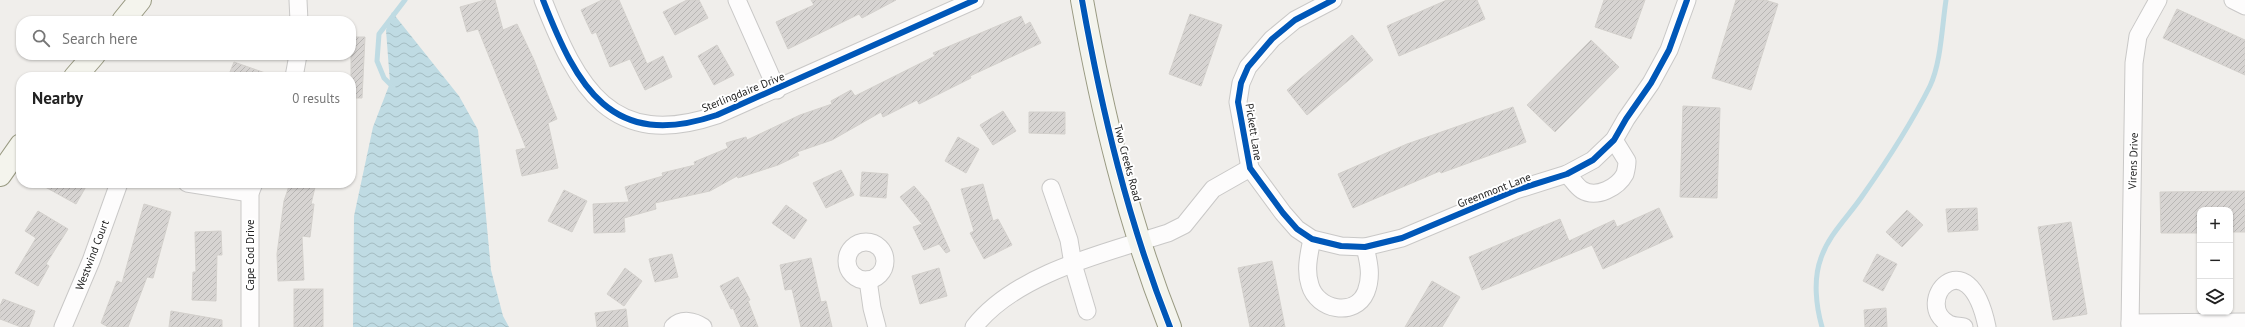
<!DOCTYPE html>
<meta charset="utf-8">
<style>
body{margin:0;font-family:"PT Sans",sans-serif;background:#f2f2f2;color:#222}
.controls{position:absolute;right:12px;bottom:12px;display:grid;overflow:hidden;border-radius:8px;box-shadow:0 1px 3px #0004}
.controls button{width:36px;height:36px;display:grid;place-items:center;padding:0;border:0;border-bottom:1px solid #e0e0e0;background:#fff;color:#222;font:20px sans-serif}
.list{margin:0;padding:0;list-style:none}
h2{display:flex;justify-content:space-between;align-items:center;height:52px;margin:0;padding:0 16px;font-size:17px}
h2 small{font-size:13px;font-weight:400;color:#767676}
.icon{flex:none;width:22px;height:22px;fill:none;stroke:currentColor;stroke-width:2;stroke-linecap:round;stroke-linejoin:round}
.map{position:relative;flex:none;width:2245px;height:327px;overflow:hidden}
.search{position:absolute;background:#fff;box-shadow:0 1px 3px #0004;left:16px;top:16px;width:340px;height:44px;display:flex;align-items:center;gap:10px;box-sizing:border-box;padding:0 14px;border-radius:16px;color:#767676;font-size:15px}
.panel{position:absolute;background:#fff;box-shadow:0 1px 3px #0004;left:16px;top:72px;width:340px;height:116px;border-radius:16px}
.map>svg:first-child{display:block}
.water{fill:url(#water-waves)}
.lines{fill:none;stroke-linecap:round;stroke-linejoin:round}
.stream{stroke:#bfdbe3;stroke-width:5}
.building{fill:url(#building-hatch);stroke:#d3d0cc}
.street-casing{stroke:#c9c8c7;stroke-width:19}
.secondary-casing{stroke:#999a82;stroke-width:24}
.street{stroke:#fdfcfc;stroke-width:17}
.secondary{stroke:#f4f4ed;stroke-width:22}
.cycleway-casing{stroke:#fff;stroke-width:8}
.cycleway{stroke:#0057b8;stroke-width:6}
.labels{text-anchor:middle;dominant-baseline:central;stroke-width:4;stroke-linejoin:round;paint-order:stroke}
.street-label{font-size:11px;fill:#222;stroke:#fff}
</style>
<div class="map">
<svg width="2245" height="327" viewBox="0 0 2245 327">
<defs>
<pattern id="water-waves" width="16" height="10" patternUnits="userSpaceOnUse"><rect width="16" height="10" fill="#bfdbe3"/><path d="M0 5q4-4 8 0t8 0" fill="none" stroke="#a4bcc2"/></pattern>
<pattern id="building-hatch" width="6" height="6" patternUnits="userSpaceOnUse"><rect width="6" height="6" fill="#d7d4d2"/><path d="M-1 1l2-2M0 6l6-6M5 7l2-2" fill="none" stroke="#b8b6b4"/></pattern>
</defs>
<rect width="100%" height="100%" fill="#f0eeeb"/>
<!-- water -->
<path class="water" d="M392,12l67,84 19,34 13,140 12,46 6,11h-156l1,-111 19,-89 17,-44 -4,-53z"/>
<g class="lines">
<!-- stream -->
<g class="stream">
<path d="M393,87l-9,-9 -7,-17 2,-27 26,-34"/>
<path d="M1822,327c-6,-21 -9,-48 -1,-69 8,-24 28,-42 42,-63 24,-34 48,-71 67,-109 11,-23 12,-60 16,-86"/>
</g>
</g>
<!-- building -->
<g class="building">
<path d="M485,0h10l8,30 14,-6 17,36 23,59 -9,4 10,45 -36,8 -6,-26 10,-2 -48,-119 -11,3 -7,-25z"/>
<path d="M602,0h17l28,64 16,-8 9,21 -27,13 -15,-31 -20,8 -14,-35 -4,2 -11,-24z"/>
<path d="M687,0h12l9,18 -33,17 -12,-23z"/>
<path d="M811,0h85l-34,18 -3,-4 -71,35 -12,-27 38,-17z"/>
<path d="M1447,0h30l8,19 -86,37 -12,-30z"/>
<path d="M1604,0h41l-14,39 -36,-12z"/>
<path d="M1736,0h29l13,4 -27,86 -39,-12z"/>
<path d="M2177,9l68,31v35l-82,-37z"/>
<path d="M1190,14l32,11 -21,61 -32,-12z"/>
<path d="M1021,16l4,9 5,-3 11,21 -71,33 1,2 -52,26 -2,-4 -34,17 -2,-5 -49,28 -35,12 2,3 -21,10 -40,13 -1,-2 -27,15 -55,12 1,6 -32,9 1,14 -31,1 -1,-29 36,-2 -4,-15 38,-11 -1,-3 33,-8 -1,-3 34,-14 -2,-5 20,-6 1,3 53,-25 32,-11 -1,-3 20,-11 4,6 80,-40 -2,-3z"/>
<path d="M1352,35l21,25 -66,55 -20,-25z"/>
<path d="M351,37h14l-3,61h-11z"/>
<path d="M1591,40l28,27 -64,65 -28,-27z"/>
<path d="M717,45l17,30 -20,10 -16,-29z"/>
<path d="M234,62l37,13v2h-43z"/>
<path d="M1683,106l37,2 -3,90 -37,-1z"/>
<path d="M1513,107l13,35 -85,31 -1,-2 -87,37 -15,-34 69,-30z"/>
<path d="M1003,111l13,20 -23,14 -13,-20z"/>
<path d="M1029,112h36v22l-36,-1z"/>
<path d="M958,137l21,12 -13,24 -21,-12z"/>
<path d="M841,170l13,25 -28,13 -13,-25z"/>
<path d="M862,172l26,2 -2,24 -26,-2z"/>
<path d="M38,183h50l-12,21z"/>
<path d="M290,183h26l-5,21h3l-4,33 -8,-1 2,44 -26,1 -1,-27 7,-53z"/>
<path d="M983,184l10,37 5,-2 14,26 -28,14 -14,-26 4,-2 -13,-42z"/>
<path d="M914,186l14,16 22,49 -4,2 -7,-9 -15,6 -11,-23 9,-3 -22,-27z"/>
<path d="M564,190l23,11 -15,31 -24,-11z"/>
<path d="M2245,191v41h-15v-22h-30v23h-39l-1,-41z"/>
<path d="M144,204l27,8 -18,66 -6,-1 -19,50h-20l-7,-4 16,-42 5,2z"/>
<path d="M786,205l21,15 -13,19 -22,-16z"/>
<path d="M1659,208l14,29 -70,32 -11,-24 -110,45 -13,-33 91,-38 9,22 45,-21 3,7z"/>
<path d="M1977,208l1,22 -30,2 -2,-23z"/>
<path d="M1907,210l16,15 -21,22 -16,-15z"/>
<path d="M38,211l30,18 -22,35 3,2 -11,20 -23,-13 21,-35 -11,-7z"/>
<path d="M2071,222l16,92 -34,6 -15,-93z"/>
<path d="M221,231l1,24h-5l-1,46 -24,-1 1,-28h3l-1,-40z"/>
<path d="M672,254l6,23 -23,5 -6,-23z"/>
<path d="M1877,254l20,10 -14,27 -20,-10z"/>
<path d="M811,258l10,44 5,-1 6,26h-31l-9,-38 -7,1 -5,-25z"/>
<path d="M1272,261l13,66h-35l-12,-59z"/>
<path d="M625,268l17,13 -18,25 -17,-12z"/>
<path d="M939,268l8,28 -27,8 -8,-28z"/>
<path d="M738,277l12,23 -2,1 10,26h-17l-8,-19 -2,1 -11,-23z"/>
<path d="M1432,281l28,16 -18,30h-37z"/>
<rect x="294" y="289" width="29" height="38"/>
<path d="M3,299l32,12 -6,16h-8l-21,-8v-13z"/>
<path d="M1886,308l1,19h-22l-1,-17z"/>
<path d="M626,309l2,18h-31l-2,-14z"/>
<path d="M171,311l51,9v7h-53z"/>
</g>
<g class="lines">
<defs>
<g id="street">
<path d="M298,0l1,21"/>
<path d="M543,0c34,87 68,151 174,115l258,-115"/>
<path d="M737,0l40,90"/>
<path d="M1333,0l-38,20 -23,19 -24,28 -7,16 -3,19 12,66 33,45 14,16 15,10 29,7 24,1 37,-9 114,-48 51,-16 26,-14 21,-20 12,-21 25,-36 18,-33 18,-50"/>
<path d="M2233,0l12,6"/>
<path d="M294,77l4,-22"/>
<path d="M1567,174c5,5 10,13 15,16 15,9 36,-3 43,-16 1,-4 2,-9 2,-13l-13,-21"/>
<path d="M187,183l63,10"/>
<path d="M1051,188l18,52 4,24 14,47"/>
<path d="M1312,239c-3,15 -7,31 -2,46 7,25 45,33 56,7 6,-15 3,-29 -1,-45"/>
<circle cx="866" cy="261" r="19"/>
<path d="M868,280l4,28 5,19"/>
<path d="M2130,323l115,-1"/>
<path d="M63,327l28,-66 28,-78"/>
<path d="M250,327v-134l4,-10"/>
<path d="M673,327c9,-9 21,-6 30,0"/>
<path d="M974,327c42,-54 131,-74 194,-94l16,-8 29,-36 37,-21"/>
<path d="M1964,327c-4,-1 -11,-1 -15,-3 -38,-20 19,-89 38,3"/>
<path d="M2130,327l4,-264 4,-27 20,-36"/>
</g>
<g id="secondary">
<path d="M1082,0c20,112 46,221 88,327"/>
<path d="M123,21l17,-21"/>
<path d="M75,77l19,-22"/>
<path d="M0,175l21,-30"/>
</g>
</defs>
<!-- street casing -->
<use href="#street" class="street-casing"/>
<!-- secondary casing -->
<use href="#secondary" class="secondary-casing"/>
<!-- street -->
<use href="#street" class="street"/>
<!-- secondary -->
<use href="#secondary" class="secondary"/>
<defs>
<g id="cycleway">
<path d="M543,0c34,87 68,151 174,115l258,-115"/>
<path d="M1082,0c20,112 46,221 88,327"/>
<path d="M1333,0l-38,20 -23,19 -24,28 -7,16 -3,19 12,66 33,45 14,16 15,10 29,7 24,1 37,-9 114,-48 51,-16 26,-14 21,-20 12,-21 25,-36 18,-33 18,-50"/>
</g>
</defs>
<!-- cycleway casing -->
<use href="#cycleway" class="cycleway-casing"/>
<!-- cycleway -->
<use href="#cycleway" class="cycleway"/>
</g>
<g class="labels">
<!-- street labels -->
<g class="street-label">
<text transform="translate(743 92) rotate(-22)">Sterlingdaire Drive</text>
<text transform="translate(1254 132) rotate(81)">Pickett Lane</text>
<text transform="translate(2133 161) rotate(-88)">Virens Drive</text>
<text transform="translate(1128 163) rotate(75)">Two Creeks Road</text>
<text transform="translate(1494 190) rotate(-21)">Greenmont Lane</text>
<text transform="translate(92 255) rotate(-69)">Westwind Court</text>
<text transform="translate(250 255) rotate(-90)">Cape Cod Drive</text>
</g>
</g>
</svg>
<div class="controls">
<button>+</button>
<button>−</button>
<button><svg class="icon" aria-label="layers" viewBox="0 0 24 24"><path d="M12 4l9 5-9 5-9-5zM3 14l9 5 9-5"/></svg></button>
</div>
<div class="search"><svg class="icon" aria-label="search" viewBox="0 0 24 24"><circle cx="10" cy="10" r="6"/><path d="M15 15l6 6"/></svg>Search here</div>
<section class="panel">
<h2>Nearby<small>0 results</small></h2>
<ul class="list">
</ul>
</section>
</div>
